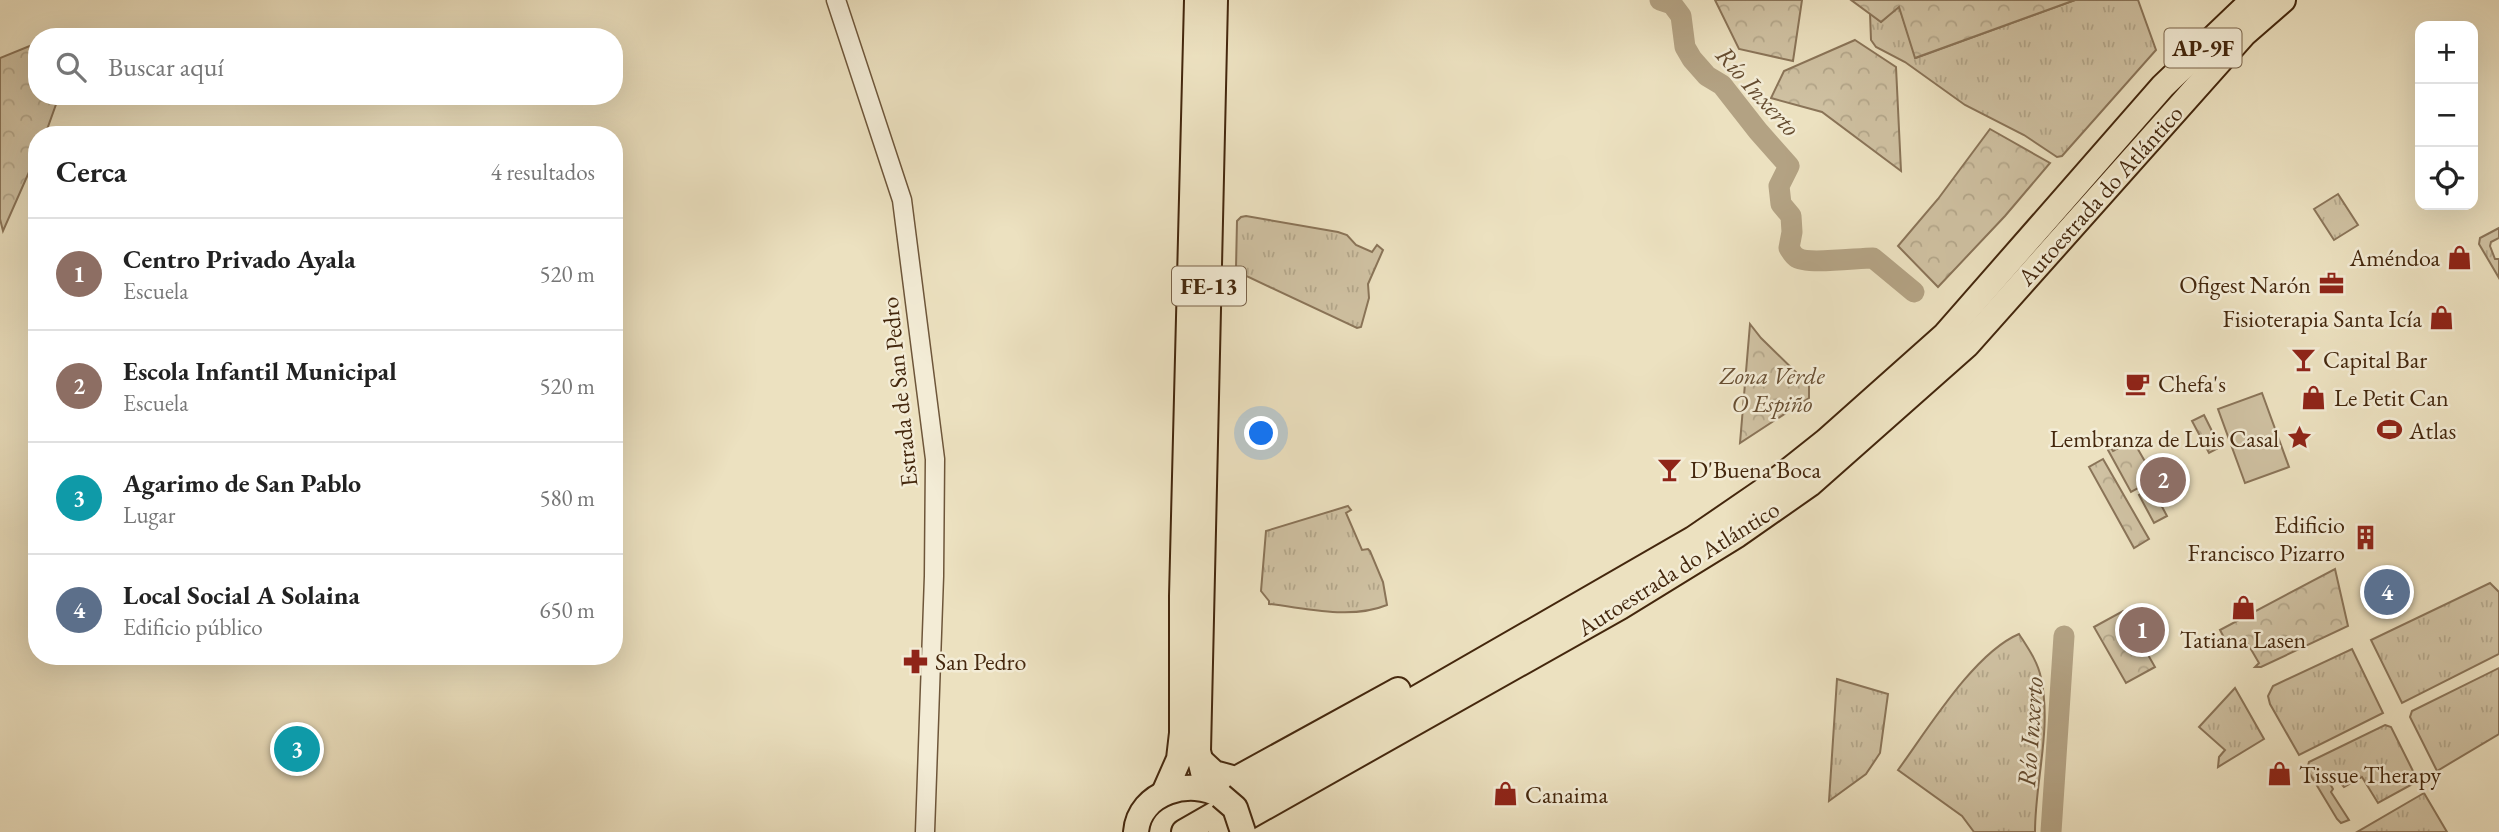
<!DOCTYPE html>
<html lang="es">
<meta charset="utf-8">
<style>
body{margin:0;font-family:"EB Garamond",serif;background:#f2f2f2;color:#222}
.controls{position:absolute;right:21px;top:21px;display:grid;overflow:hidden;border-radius:14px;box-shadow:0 7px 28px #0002}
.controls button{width:63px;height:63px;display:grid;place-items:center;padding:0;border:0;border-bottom:2px solid #e0e0e0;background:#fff;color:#222;font:35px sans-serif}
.you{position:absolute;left:1262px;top:434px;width:24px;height:24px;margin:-18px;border:5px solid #fff;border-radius:50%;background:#1a73e8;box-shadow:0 0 0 10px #1a73e833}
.badge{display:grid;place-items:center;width:46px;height:46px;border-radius:50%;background:#0b8043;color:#fff;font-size:23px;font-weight:700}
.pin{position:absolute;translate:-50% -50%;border:4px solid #fff;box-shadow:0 2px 7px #0006}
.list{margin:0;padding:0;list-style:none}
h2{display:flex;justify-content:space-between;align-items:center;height:91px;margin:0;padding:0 28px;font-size:30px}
h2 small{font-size:23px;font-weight:400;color:#767676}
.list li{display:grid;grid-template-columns:46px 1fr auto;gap:21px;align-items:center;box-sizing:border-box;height:112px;padding:0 28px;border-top:2px solid #e0e0e0}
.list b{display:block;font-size:26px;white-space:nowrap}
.list p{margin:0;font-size:23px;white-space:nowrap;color:#767676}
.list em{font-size:23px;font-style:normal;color:#767676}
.icon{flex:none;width:38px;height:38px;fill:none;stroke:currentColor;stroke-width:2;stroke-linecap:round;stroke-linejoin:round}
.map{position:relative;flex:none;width:2499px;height:832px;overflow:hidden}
.search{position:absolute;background:#fff;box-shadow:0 7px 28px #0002;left:28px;top:28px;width:595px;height:77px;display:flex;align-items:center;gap:18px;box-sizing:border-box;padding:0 24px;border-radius:28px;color:#767676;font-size:26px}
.panel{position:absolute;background:#fff;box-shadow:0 7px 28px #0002;left:28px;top:126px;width:595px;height:539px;border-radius:28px}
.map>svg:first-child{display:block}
.grass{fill:url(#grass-tufts);stroke:#8a7458;stroke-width:2}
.forest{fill:url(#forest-crowns);stroke:#8a7458;stroke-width:2}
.pitch{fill:#cfc1a2;stroke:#8a7458;stroke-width:2}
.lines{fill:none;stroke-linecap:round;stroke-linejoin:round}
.river{stroke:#b3a283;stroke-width:21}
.minor-casing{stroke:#6e563a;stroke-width:21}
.highway-casing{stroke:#44270d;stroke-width:28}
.minor{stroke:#f3ecd6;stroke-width:18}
.highway{stroke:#ece1c0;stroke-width:24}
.highway-bridge-casing{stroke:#44270d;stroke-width:28;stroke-linecap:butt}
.highway-bridge{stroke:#ece1c0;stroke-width:24}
.labels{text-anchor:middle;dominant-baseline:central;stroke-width:5;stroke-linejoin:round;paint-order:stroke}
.shield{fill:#f3ecd6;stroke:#786249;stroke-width:2}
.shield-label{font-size:23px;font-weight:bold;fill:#44270d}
.street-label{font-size:24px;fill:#44270d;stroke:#f3ecd6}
.poi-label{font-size:24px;fill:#44270d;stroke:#f3ecd6;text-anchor:start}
.park-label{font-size:24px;font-style:italic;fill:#674e32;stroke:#f3ecd6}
.water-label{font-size:26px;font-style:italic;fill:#654c30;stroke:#f3ecd6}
</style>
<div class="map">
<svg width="2499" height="832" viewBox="0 0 2499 832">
<defs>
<pattern id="grass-tufts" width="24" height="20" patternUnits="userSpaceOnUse" patternTransform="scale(1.75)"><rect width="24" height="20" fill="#cfc1a2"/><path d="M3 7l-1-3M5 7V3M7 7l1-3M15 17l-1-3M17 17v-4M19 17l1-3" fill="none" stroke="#b3a68a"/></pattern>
<pattern id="forest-crowns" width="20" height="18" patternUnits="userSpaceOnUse" patternTransform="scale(1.75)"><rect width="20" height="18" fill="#cfc1a2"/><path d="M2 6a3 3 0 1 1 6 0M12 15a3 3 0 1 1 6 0" fill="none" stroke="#b3a68a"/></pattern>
</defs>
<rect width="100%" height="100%" fill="#ece1c0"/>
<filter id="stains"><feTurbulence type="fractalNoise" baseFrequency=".00286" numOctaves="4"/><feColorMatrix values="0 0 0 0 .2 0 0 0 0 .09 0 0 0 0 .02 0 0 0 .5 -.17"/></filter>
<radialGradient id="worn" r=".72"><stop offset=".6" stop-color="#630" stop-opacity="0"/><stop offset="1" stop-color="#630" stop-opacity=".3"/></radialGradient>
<!-- grass -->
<g class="grass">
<path d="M2075,0h63l18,50 -94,106 -5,1 -33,-22 -59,-30 -60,-43 -29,-15 -5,-7 -1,-27 11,9 18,-16 17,52z"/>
<path d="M2338,194l20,31 -24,15 -20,-31z"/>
<path d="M1246,216l92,16 9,3 9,10 16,7 5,-7 6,5 -15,34 1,14 -8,29 -4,1 -117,-55 -4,-5 1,-47 4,-4z"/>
<path d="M2499,228v10l-8,4 -1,4 5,13h4v19l-20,-34 1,-6z"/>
<path d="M1348,506l3,4 -5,3 16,37 6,-1 2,2 13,31 4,23c-37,15 -80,3 -118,-1v-3l-8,-10 5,-60z"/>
<path d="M2490,583l9,9v62l-97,49 -31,-63z"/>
<path d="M2019,634c9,14 19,28 22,44 11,51 -6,103 -6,154h-61l-12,-16 -64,-46c30,-41 76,-117 121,-136z"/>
<path d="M2352,649l31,64 -84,42 -29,-51 -2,-8 5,-10z"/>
<path d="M2499,668v66l-62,37 -27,-54 2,-6z"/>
<path d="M1837,679l51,15 -8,59 -14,21 -37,27z"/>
<path d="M2235,688l29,51 -46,28 1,-10 6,-7 -26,-23z"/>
<path d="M2385,725l6,2 27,54 -40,22 -16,-26 -18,10 -8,-9 -7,4 4,7 -2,3 18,28 -8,3 -4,-4 -30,-50 2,-7z"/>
<path d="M2424,793l23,39h-90z"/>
</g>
<!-- forest -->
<g class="forest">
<path d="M1715,0h87l-9,61 -54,-12z"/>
<path d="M1851,0h224l-160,58 -16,-51 -18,15z"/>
<path d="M1855,40l41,27 5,104 -79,-59 -51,-14 13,-27z"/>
<path d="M37,43v53h22l-14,39h-8v19l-34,77 -3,-12v-161z"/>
<path d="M1990,129l60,34 -45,53 -67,71 -40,-41 40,-47z"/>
<path d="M1750,324l11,14 48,47v13l-69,45z"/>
<path d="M2204,415l16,32 -11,6 -17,-32z"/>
<path d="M2131,437l24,42 -24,13 -23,-42 3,-2 2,3 13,-7 -2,-3z"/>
<path d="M2103,459l46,80 -15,9 -45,-81z"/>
<path d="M2152,488l15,28 -13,7 -15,-28z"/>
<path d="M2335,569l13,57 -87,41h-6l4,-4 -14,-24 -15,10 -10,-19z"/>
<path d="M2123,611l32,56 -29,16 -32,-56z"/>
</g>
<!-- pitch -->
<path class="pitch" d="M2262,393l27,74 -44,16 -27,-74z"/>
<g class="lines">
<!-- river -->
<g class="river">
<path d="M1660,0l12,4 9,12 4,31 7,12 15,17 15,9 36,46 31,35 -10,20 2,18 10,12 1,16 -3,16c2,3 4,7 7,9 10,8 61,1 77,1l41,34"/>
<path d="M2051,832l13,-196"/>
</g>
<defs>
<path id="minor" d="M836,0l66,200 33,259 -1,117 -9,256"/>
<g id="highway">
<path d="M1200,760l14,13 22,6 162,-89"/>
<path d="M1207,789l-9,-38 17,-751"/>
<path d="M1164,793l15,-34 3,-26v-137l15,-596"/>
<path d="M1136,832c3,-40 55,-55 85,-36"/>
<path d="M1184,832l509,-293 70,-48 63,-50 119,-106 218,-249 90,-86"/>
<path d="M1221,832l399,-225 117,-72 73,-51 157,-139 277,-311 39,-34"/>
</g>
</defs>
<!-- minor casing -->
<use href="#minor" class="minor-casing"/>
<!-- highway casing -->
<use href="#highway" class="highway-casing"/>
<!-- minor -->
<use href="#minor" class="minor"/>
<!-- highway -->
<use href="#highway" class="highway"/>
<defs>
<path id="highway-bridge" d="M1221,796l14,12 8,24"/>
</defs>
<!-- highway-bridge casing -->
<use href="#highway-bridge" class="highway-bridge-casing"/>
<!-- highway-bridge -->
<use href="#highway-bridge" class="highway-bridge"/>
</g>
<!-- icons -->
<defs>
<symbol id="shop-bare" viewBox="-9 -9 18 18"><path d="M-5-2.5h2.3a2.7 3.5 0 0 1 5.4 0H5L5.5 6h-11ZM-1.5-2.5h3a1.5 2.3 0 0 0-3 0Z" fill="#8f2418" stroke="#f3ecd6" stroke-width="2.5" paint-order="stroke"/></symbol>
<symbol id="office-bare" viewBox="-9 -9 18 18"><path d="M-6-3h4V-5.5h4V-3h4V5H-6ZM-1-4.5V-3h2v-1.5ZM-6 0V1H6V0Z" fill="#8f2418" stroke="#f3ecd6" stroke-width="2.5" paint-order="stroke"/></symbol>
<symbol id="bar-bare" viewBox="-9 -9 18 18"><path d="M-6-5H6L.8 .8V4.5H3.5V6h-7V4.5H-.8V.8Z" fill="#8f2418" stroke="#f3ecd6" stroke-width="2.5" paint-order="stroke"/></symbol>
<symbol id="cafe-bare" viewBox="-9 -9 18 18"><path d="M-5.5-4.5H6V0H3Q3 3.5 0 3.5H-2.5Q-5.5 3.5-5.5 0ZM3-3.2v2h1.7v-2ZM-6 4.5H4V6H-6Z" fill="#8f2418" stroke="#f3ecd6" stroke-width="2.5" paint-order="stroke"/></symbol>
<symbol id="stadium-bare" viewBox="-9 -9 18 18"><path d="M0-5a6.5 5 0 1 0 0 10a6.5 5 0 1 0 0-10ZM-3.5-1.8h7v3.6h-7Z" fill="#8f2418" stroke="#f3ecd6" stroke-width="2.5" paint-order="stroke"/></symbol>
<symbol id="sight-bare" viewBox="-9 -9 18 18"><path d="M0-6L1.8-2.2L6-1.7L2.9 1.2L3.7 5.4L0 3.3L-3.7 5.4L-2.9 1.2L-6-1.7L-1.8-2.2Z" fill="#8f2418" stroke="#f3ecd6" stroke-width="2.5" paint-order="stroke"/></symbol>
<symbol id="building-bare" viewBox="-9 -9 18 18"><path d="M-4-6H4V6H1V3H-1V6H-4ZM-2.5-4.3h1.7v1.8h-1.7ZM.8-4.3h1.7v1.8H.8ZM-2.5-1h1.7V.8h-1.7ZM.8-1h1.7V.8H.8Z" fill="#8f2418" stroke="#f3ecd6" stroke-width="2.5" paint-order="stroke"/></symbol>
<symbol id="pharmacy-bare" viewBox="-9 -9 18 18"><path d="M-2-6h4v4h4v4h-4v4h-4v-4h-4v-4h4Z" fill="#8f2418" stroke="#f3ecd6" stroke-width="2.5" paint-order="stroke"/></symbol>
</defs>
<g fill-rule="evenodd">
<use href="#shop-bare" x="2442" y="240" width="35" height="35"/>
<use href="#office-bare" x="2314" y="266" width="35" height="35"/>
<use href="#shop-bare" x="2424" y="300" width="35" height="35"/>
<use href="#bar-bare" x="2286" y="342" width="35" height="35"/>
<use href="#cafe-bare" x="2120" y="366" width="35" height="35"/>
<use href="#shop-bare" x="2296" y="380" width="35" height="35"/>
<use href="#stadium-bare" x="2372" y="412" width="35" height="35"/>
<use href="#sight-bare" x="2282" y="420" width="35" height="35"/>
<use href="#bar-bare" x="1652" y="452" width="35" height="35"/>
<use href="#building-bare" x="2348" y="520" width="35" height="35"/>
<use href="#shop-bare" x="2226" y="590" width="35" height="35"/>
<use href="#pharmacy-bare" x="898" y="644" width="35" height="35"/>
<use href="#shop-bare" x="2262" y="756" width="35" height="35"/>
<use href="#shop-bare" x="1488" y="776" width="35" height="35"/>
</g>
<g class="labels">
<!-- shield labels -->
<g class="shield">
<rect x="2164.5" y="28.5" width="77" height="39" rx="5"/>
<rect x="1172" y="266.5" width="74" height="39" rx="5"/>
</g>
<g class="shield-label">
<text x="2203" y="48">AP-9F</text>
<text x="1209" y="286">FE-13</text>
</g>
<!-- street labels -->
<g class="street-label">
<text transform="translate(2100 195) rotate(-48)">Autoestrada do Atlántico</text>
<text transform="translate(899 392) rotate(-96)">Estrada de San Pedro</text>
<text transform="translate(1678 568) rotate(-32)">Autoestrada do Atlántico</text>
</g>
<!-- poi labels -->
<g class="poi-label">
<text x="2440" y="257" text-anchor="end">Améndoa</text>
<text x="2311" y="284" text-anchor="end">Ofigest Narón</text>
<text x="2422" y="318" text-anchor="end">Fisioterapia Santa Icía</text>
<text x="2323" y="359">Capital Bar</text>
<text x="2158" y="383">Chefa's</text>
<text x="2334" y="397">Le Petit Can</text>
<text x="2409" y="430">Atlas</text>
<text x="2279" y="438" text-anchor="end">Lembranza de Luis Casal</text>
<text x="1690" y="469">D'Buena Boca</text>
<text x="2345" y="524" text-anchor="end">Edificio<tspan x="2345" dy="28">Francisco Pizarro</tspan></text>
<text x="2243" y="639" text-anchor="middle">Tatiana Lasen</text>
<text x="935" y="661">San Pedro</text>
<text x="2299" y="774">Tissue Therapy</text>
<text x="1525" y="794">Canaima</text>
</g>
<!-- park labels -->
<g class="park-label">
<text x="1772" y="375">Zona Verde<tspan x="1772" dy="28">O Espiño</tspan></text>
</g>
<!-- water labels -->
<g class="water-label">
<text transform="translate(1758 91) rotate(48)">Río Inxerto</text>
<text transform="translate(2030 732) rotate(-86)">Río Inxerto</text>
</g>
</g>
<rect width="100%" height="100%" filter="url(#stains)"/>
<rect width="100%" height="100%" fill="url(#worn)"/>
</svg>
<div class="controls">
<button>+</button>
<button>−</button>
<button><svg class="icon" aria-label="locate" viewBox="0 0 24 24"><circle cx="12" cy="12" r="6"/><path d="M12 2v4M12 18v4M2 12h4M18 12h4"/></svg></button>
</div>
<div class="you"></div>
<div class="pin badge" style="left:2142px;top:630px;background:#8d6e63">1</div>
<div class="pin badge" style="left:2163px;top:480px;background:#8d6e63">2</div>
<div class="pin badge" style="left:297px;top:749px;background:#0f9aa8">3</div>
<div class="pin badge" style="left:2387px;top:592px;background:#5c6f8a">4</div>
<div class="search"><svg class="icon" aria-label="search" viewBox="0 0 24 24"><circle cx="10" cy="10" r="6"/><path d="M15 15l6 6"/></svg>Buscar aquí</div>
<section class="panel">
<h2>Cerca<small>4 resultados</small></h2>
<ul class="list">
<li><span class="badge" style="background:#8d6e63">1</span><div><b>Centro Privado Ayala</b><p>Escuela</p></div><em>520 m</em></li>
<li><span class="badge" style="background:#8d6e63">2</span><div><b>Escola Infantil Municipal</b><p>Escuela</p></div><em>520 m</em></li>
<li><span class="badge" style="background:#0f9aa8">3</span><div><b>Agarimo de San Pablo</b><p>Lugar</p></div><em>580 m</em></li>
<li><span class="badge" style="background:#5c6f8a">4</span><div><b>Local Social A Solaina</b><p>Edificio público</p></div><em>650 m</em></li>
</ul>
</section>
</div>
